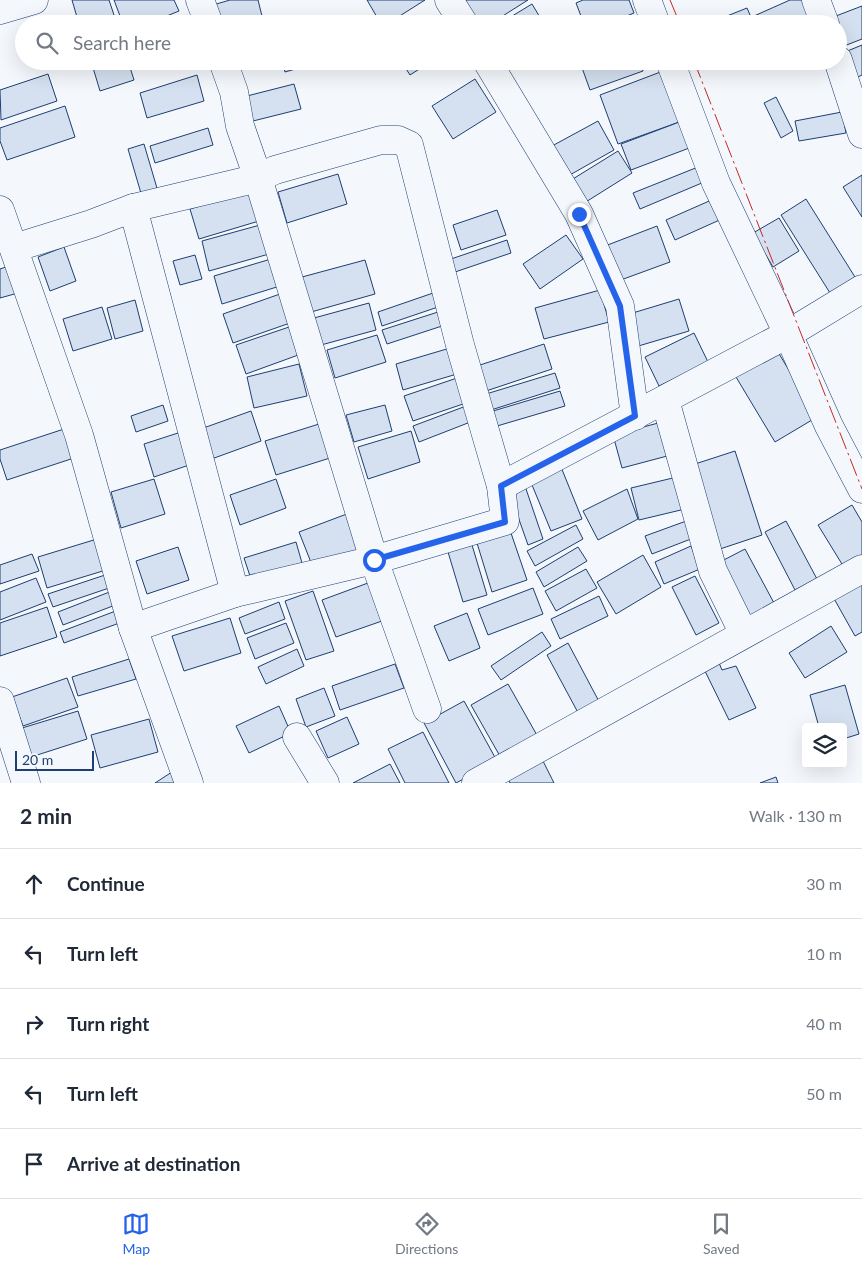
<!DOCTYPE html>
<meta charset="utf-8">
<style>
body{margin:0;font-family:Lato,sans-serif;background:#f6f6f7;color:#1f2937}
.controls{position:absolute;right:15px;bottom:15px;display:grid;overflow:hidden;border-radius:5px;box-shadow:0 5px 20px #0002}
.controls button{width:45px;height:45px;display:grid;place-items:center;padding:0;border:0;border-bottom:1px solid #e0e1e3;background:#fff;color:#1f2937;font:25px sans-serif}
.scale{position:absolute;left:15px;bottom:12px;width:79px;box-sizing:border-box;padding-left:5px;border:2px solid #1d3f73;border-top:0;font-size:14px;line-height:18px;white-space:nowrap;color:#1d3f73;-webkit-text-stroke:4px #f4f7fb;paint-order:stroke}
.stop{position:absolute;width:15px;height:15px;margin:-11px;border:4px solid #2563eb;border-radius:50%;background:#fff}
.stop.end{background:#2563eb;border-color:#fff;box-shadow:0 1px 5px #0008}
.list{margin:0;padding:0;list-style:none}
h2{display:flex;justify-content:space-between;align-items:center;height:65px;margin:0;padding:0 20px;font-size:21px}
h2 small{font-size:16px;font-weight:400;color:#747a83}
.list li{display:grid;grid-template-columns:32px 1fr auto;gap:15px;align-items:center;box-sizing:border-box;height:70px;padding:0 20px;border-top:1px solid #e0e1e3}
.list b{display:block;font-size:19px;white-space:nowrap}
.list em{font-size:16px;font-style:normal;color:#747a83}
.icon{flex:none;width:28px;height:28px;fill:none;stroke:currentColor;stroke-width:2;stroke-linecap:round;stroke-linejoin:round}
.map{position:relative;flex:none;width:862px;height:783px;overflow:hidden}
.search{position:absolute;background:#fff;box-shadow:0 5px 20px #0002;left:15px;right:15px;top:15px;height:55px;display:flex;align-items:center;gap:12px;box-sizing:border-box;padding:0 18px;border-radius:28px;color:#747a83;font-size:19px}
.sheet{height:415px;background:#fff}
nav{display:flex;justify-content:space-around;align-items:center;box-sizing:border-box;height:70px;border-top:1px solid #e0e1e3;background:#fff;font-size:14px;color:#747a83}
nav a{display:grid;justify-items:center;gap:2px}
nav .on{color:#2563eb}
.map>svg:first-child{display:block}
.building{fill:#d5e0f0;stroke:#1d3f73}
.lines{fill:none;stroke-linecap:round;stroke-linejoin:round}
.minor-casing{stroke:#1d3f73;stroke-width:29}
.minor{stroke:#f4f7fb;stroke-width:28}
.power{stroke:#c62828;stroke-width:1;stroke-dasharray:18 4 2.5 4;stroke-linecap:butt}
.route{stroke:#2563eb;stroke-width:6}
</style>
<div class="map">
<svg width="862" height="783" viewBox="0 0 862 783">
<rect width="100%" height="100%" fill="#f4f7fb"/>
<!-- building -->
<g class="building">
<path d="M72,0h37l8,24h-38z"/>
<path d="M114,0h60l5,11 -32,13h-24z"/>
<path d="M230,0h28l6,24h-46l-5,-19z"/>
<path d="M367,0h58l-38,24h-6z"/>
<path d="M467,0h61l-38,24h-14l-13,-22z"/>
<path d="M583,0h46l5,13 -27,11h-23l-8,-21z"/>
<path d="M790,0h16l9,21 -7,3h-50l-4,-8z"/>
<path d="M532,4l12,20h-45z"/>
<path d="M862,6v33l-23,9 -1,-24 -10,-5z"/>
<path d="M747,8l7,16h-47z"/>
<path d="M439,16l5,8h-17z"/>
<path d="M862,45v30l-6,3 -11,-26z"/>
<path d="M91,61h37l6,19 -34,11z"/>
<path d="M282,61h41l-38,11z"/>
<path d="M401,61h31l-22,14z"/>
<path d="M590,61h50l3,10 -53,19 -9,-25z"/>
<path d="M663,71l19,50 -64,23 -18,-49z"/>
<path d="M48,74l9,27 -56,19 -1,-30z"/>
<path d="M197,75l7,26 -57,17 -7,-25z"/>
<path d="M475,79l21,33 -43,27 -21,-33z"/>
<path d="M294,84l7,25 -52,13 -6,-25z"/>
<path d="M776,97l17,34 -12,7 -17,-35z"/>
<path d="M65,106l10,31 -68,23 -7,-19v-13z"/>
<path d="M842,112l4,21 -47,8 -4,-20z"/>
<path d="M598,121l16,29 -46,26 -16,-30z"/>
<path d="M682,121l10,26 -61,23 -10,-26z"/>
<path d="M208,128l5,17 -58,18 -5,-17z"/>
<path d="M144,144l15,51 -16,5 -15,-51z"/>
<path d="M618,151l14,22 -51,32 -13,-23z"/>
<path d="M703,165l6,15 -69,29 -7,-16z"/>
<path d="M338,174l9,30 -60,19 -9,-31z"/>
<path d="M862,175v42l-19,-30z"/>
<path d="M250,190l9,31 -60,18 -9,-30z"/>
<path d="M716,198l8,20 -49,22 -9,-20z"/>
<path d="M806,199l49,78 -25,16 -49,-78z"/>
<path d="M497,210l9,25 -45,15 -8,-25z"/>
<path d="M779,218l20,33 -26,16 -20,-34z"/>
<path d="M260,225l9,29 -60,17 -7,-30z"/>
<path d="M657,226l13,36 -52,19 -13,-35z"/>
<path d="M566,235l17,24 -43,30 -17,-25z"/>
<path d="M507,240l4,13 -56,19 -4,-13z"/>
<path d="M64,247l12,34 -26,10 -12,-34z"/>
<path d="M195,255l7,24 -22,6 -7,-24z"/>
<path d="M271,259l9,27 -58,18 -8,-28z"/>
<path d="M365,260l10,34 -64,18 -9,-35z"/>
<path d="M9,266l9,27 -18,5v-29z"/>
<path d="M600,290l9,32 -65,17 -9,-31z"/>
<path d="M436,292l5,14 -59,20 -4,-14z"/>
<path d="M280,294l10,29 -57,20 -10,-29z"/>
<path d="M679,299l10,32 -54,16 -9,-32z"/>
<path d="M135,300l8,31 -28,8 -8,-31z"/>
<path d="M369,303l7,27 -55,15 -7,-27z"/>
<path d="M102,307l10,32 -39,12 -10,-32z"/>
<path d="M438,312l4,14 -55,18 -5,-14z"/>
<path d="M292,326l9,28 -55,20 -10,-29z"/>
<path d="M694,333l14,29 -49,24 -14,-29z"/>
<path d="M377,335l9,27 -51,16 -8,-28z"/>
<path d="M544,344l8,25 -66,22 -9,-25z"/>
<path d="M775,347l42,70 -42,25 -42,-70z"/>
<path d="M450,348l7,26 -54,16 -7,-26z"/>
<path d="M299,364l8,32 -53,12 -7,-31z"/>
<path d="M555,373l5,15 -69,22 -5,-16z"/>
<path d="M457,378l9,25 -53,18 -9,-25z"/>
<path d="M560,391l5,15 -68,20 -4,-15z"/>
<path d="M163,405l5,16 -32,11 -5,-16z"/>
<path d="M385,405l7,26 -38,11 -8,-27z"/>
<path d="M466,406l7,15 -54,21 -6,-16z"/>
<path d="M251,411l10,30 -55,20 -11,-30z"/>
<path d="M662,422l9,33 -49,13 -9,-33z"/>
<path d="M319,424l11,34 -54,17 -11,-34z"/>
<path d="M64,429l10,29 -67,22 -7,-21v-9z"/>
<path d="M411,431l9,31 -52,17 -10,-32z"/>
<path d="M181,432l11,32 -38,13 -10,-33z"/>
<path d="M735,451l27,84 -42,14 -28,-84z"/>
<path d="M561,467l21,52 -31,12 -21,-51z"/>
<path d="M677,477l8,32 -46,11 -8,-32z"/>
<path d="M154,479l11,35 -44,14 -10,-36z"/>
<path d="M276,479l10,29 -46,17 -10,-30z"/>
<path d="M525,486l18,53 -15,6 -19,-54z"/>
<path d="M627,489l11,30 -40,21 -15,-29z"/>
<path d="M852,505l10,17v36l-17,11 -27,-44z"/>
<path d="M352,512l15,38 -53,20 -15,-38z"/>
<path d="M689,520l7,17 -44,17 -7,-18z"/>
<path d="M786,521l31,58 -22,11 -30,-58z"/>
<path d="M576,525l7,14 -48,27 -8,-15z"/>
<path d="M511,533l16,47 -35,12 -15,-49z"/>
<path d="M469,535l18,60 -24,7 -18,-60z"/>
<path d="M97,539l9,31 -59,18 -9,-31z"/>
<path d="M296,542l6,21 -51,16 -7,-21z"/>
<path d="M691,546l9,23 -36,15 -9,-22z"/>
<path d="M178,547l11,33 -42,14 -11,-33z"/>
<path d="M578,547l9,14 -43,26 -8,-15z"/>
<path d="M745,549l29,54 -29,17 -29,-56z"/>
<path d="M32,554l7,17 -39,13v-19z"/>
<path d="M643,555l18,32 -45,27 -19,-32z"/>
<path d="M586,569l11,19 -41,23 -11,-20z"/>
<path d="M111,573l4,13 -62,21 -5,-13z"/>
<path d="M695,576l24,47 -23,12 -24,-48z"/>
<path d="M36,578l10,24 -46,18v-28z"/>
<path d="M862,578v54l-7,4 -23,-41z"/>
<path d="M368,583l14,38 -46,16 -14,-37z"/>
<path d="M533,588l10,26 -55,21 -10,-26z"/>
<path d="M112,591l6,13 -55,21 -5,-13z"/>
<path d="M313,591l21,60 -28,9 -21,-59z"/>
<path d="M599,596l9,20 -48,23 -9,-20z"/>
<path d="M279,602l6,17 -40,15 -6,-16z"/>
<path d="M47,607l10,30 -57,19v-33z"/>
<path d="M121,609l4,12 -61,22 -4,-11z"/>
<path d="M467,613l13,35 -31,13 -15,-35z"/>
<path d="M230,618l11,35 -57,18 -12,-35z"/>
<path d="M286,623l8,20 -39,16 -8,-21z"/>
<path d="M831,626l16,26 -42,26 -16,-25z"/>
<path d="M542,632l9,14 -50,34 -10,-14z"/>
<path d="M568,643l35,66 -21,11 -35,-65z"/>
<path d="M297,649l7,17 -38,18 -8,-17z"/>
<path d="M717,658l5,12 14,-4 20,42 -27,12 -26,-53z"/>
<path d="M129,659l7,20 -58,17 -6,-19z"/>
<path d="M395,664l9,24 -64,22 -8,-24z"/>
<path d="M67,678l11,29 -55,19 -11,-29z"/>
<path d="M508,684l30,53 -37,21 -30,-53z"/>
<path d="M845,685l14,49 -16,5v-12h-24l-9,-32z"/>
<path d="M324,688l11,28 -29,11 -10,-28z"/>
<path d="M464,701l33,60 -41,22 -32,-60z"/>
<path d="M279,706l12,27 -42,20 -13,-27z"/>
<path d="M78,711l9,28 -56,18 -9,-29z"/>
<path d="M347,717l12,27 -31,14 -12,-27z"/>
<path d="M149,719l9,33 -58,16 -9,-33z"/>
<path d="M423,732l26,51h-44l-17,-34z"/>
<path d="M541,757l13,26h-44l-4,-8z"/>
<path d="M390,764l10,19h-47z"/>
<path d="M175,770l9,13h-29z"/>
<path d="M776,777l2,6h-18z"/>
</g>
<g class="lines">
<defs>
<g id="minor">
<path d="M200,0l9,24"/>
<path d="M449,0l15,24"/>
<path d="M647,0l9,24"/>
<path d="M816,0l9,24"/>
<path d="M0,10l34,-10"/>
<path d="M838,60l24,74"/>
<path d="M223,61l11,31 6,34 18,52 116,382 53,149"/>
<path d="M487,61l92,153 41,92 15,110"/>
<path d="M670,61l46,122 72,151 41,92 33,63"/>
<path d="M133,208l125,-30 17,-8 106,-30h17l11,5 51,200 41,141 4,35 -131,39 -139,33 -102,35 56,155"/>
<path d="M0,210l79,225 54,193"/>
<path d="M14,248l77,-24 42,-16 102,385"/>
<path d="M665,400l48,171 31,63"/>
<path d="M501,486l287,-152 74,-45"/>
<path d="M0,701l26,82"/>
<path d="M297,737l28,46"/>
<path d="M476,783l386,-214"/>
</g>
</defs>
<!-- minor casing -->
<use href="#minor" class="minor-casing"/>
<!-- minor -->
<use href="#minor" class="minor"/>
<!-- power -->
<g class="power">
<path d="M670,0l10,24"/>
<path d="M694,61l168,428"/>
</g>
</g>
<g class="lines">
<!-- route -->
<path class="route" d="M374,560l131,-38 -4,-36 134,-70 -15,-110 -41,-92"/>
</g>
</svg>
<div class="controls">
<button><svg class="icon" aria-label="layers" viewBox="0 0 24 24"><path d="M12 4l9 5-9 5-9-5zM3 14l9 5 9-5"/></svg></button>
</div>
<div class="scale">20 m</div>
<div class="stop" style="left:374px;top:560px"></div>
<div class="stop end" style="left:579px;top:214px"></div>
<div class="search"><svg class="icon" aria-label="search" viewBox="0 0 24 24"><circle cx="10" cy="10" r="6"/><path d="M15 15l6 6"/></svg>Search here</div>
</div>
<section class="sheet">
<h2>2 min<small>Walk · 130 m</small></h2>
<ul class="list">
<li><svg class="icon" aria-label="ahead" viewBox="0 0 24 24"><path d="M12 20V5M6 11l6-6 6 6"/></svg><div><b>Continue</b></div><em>30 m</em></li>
<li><svg class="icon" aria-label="left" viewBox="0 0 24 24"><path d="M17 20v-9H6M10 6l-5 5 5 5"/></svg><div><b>Turn left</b></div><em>10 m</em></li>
<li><svg class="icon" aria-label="right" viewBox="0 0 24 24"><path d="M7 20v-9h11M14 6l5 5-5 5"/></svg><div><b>Turn right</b></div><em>40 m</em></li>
<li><svg class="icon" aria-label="left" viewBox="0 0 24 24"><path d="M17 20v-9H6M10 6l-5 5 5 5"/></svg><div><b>Turn left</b></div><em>50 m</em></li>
<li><svg class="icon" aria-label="arrive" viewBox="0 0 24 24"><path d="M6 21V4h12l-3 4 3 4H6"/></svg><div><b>Arrive at destination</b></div></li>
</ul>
</section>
<nav>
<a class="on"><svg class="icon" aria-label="map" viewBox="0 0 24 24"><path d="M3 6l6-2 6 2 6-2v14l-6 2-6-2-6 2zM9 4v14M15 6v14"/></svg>Map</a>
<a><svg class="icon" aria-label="directions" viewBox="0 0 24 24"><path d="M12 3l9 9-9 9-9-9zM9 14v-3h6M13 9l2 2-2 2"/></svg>Directions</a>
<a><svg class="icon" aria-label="saved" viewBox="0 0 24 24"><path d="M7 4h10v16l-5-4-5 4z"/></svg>Saved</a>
</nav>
